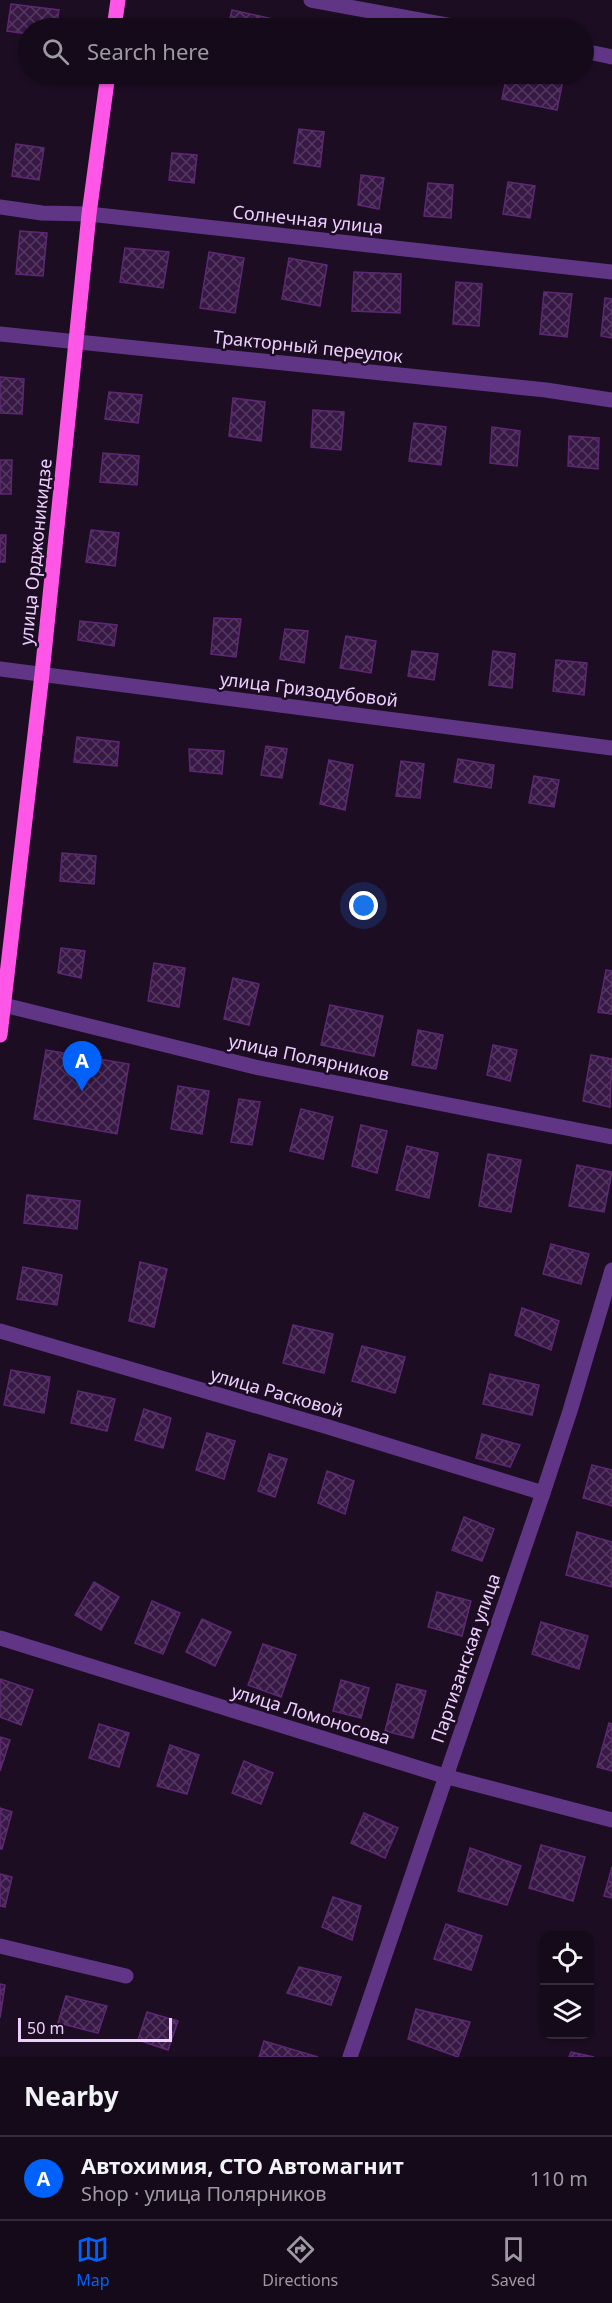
<!DOCTYPE html>
<meta charset="utf-8">
<style>
body{margin:0;font-family:"Noto Sans",sans-serif;background:#221827;color:#f1f3f6}
.controls{position:absolute;right:18px;bottom:18px;display:grid;overflow:hidden;border-radius:12px;box-shadow:0 2px 4px #0004}
.controls button{width:54px;height:54px;display:grid;place-items:center;padding:0;border:0;border-bottom:2px solid #342b39;background:#150a1a;color:#f1f3f6;font:30px sans-serif}
.scale{position:absolute;left:18px;bottom:15px;width:154px;box-sizing:border-box;padding-left:6px;border:3px solid #edcfff;border-top:0;font-size:16px;line-height:21px;white-space:nowrap;color:#edcfff;-webkit-text-stroke:4px #1c0d23;paint-order:stroke}
.you{position:absolute;left:364px;top:906px;width:21px;height:21px;margin:-15px;border:4px solid #fff;border-radius:50%;background:#1a73e8;box-shadow:0 0 0 9px #1a73e833}
.badge{display:grid;place-items:center;width:39px;height:39px;border-radius:50%;background:#0062fa;color:#fff;font-size:20px;font-weight:700}
.pin{position:absolute;translate:-50% -50px;filter:drop-shadow(0 2px 3px #0008)}
.pin::after{content:'';position:absolute;top:32px;width:21px;height:18px;background:inherit;clip-path:polygon(0 0,100% 0,50% 100%)}
.list{margin:0;padding:0;list-style:none}
h2{display:flex;justify-content:space-between;align-items:center;height:78px;margin:0;padding:0 24px;font-size:26px}
h2 small{font-size:20px;font-weight:400;color:#9d9aa2}
.list li{display:grid;grid-template-columns:39px 1fr auto;gap:18px;align-items:center;box-sizing:border-box;height:84px;padding:0 24px;border-top:2px solid #342b39}
.list b{display:block;font-size:22px;white-space:nowrap}
.list p{margin:0;font-size:20px;white-space:nowrap;color:#9d9aa2}
.list em{font-size:20px;font-style:normal;color:#9d9aa2}
.icon{flex:none;width:33px;height:33px;fill:none;stroke:currentColor;stroke-width:2;stroke-linecap:round;stroke-linejoin:round}
.map{position:relative;flex:none;width:612px;height:2057px;overflow:hidden}
.search{position:absolute;background:#150a1a;box-shadow:0 2px 4px #0004;left:18px;right:18px;top:18px;height:66px;display:flex;align-items:center;gap:15px;box-sizing:border-box;padding:0 21px;border-radius:33px;color:#9d9aa2;font-size:22px}
.sheet{height:162px;background:#150a1a}
nav{display:flex;justify-content:space-around;align-items:center;box-sizing:border-box;height:84px;border-top:2px solid #342b39;background:#150a1a;font-size:16px;color:#9d9aa2}
nav a{display:grid;justify-items:center;gap:3px}
nav .on{color:#0062fa}
.map>svg:first-child{display:block}
.building{fill:url(#building-cross-hatch);stroke:#5d2873;stroke-width:1.5}
.lines{fill:none;stroke-linecap:round;stroke-linejoin:round}
.minor{stroke:#613585;stroke-width:15}
.major{stroke:#ff56e8;stroke-width:15}
.labels{text-anchor:middle;dominant-baseline:central;stroke-width:5;stroke-linejoin:round;paint-order:stroke}
.street-label{font-size:18px;fill:#edcfff;stroke:#1c0d23}
</style>
<div class="map">
<svg width="612" height="2057" viewBox="0 0 612 2057">
<defs>
<pattern id="building-cross-hatch" width="8" height="8" patternUnits="userSpaceOnUse" patternTransform="scale(1.5)"><rect width="8" height="8" fill="#381845"/><path d="M0 0l8 8M0 8l8-8" fill="none" stroke="#553961"/></pattern>
</defs>
<rect width="100%" height="100%" fill="#1c0d23"/>
<!-- building -->
<g class="building">
<path d="M11,4l48,6 -3,18h-28v6l-21,-3z"/>
<path d="M232,10l50,11 -1,7h-53z"/>
<path d="M507,74h22l34,6 -6,30 -55,-11z"/>
<path d="M299,129l25,3 -4,35 -26,-4z"/>
<path d="M16,144l28,4 -5,32 -27,-4z"/>
<path d="M172,153l25,2 -3,28 -25,-3z"/>
<path d="M361,175l23,3 -5,31 -21,-4z"/>
<path d="M508,182l27,4 -5,32 -27,-4z"/>
<path d="M428,183l25,2 -2,33 -27,-2z"/>
<path d="M20,231l27,2 -4,43 -27,-2z"/>
<path d="M125,248l44,4 -6,36 -43,-6z"/>
<path d="M209,252l35,6 -9,55 -35,-5z"/>
<path d="M289,258l38,7 -7,41 -38,-7z"/>
<path d="M354,272l47,2 -1,39 -48,-2z"/>
<path d="M456,282l26,2 -3,42 -26,-2z"/>
<path d="M544,292l28,2 -5,43 -27,-3z"/>
<path d="M605,298l7,1v39l-11,-2z"/>
<path d="M0,377l24,2 -2,35 -22,-1z"/>
<path d="M109,392l33,3 -4,28 -33,-4z"/>
<path d="M233,398l32,4 -4,39 -32,-5z"/>
<path d="M313,410l31,2 -3,38 -30,-3z"/>
<path d="M414,423l32,4 -5,38 -32,-4z"/>
<path d="M492,427l28,4 -3,35 -27,-3z"/>
<path d="M569,436l30,2 -1,31 -30,-3z"/>
<path d="M103,453l36,3 -2,29 -37,-3z"/>
<path d="M0,460h12l-1,34h-11z"/>
<path d="M91,530l28,3 -4,33 -29,-4z"/>
<path d="M0,535h6l-1,27h-5z"/>
<path d="M214,618l27,1 -5,38 -25,-3z"/>
<path d="M80,621l37,4 -3,21 -36,-6z"/>
<path d="M285,629l23,2 -4,32 -24,-4z"/>
<path d="M346,636l30,5 -5,32 -31,-5z"/>
<path d="M412,651l26,3 -4,26 -26,-4z"/>
<path d="M493,651l22,3 -3,34 -23,-3z"/>
<path d="M556,660l31,3 -3,32 -31,-4z"/>
<path d="M77,737l42,5 -2,24 -43,-4z"/>
<path d="M266,746l21,3 -5,29 -21,-3z"/>
<path d="M189,749l35,2 -2,23 -32,-3z"/>
<path d="M458,759l36,6 -3,23 -37,-6z"/>
<path d="M329,760l24,5 -8,45 -25,-6z"/>
<path d="M401,761l23,3 -4,34 -24,-2z"/>
<path d="M534,776l25,4 -5,27 -25,-4z"/>
<path d="M62,853l34,3 -2,28 -34,-3z"/>
<path d="M61,948l24,3 -4,27 -23,-5z"/>
<path d="M154,963l31,5 -6,39 -31,-6z"/>
<path d="M606,970l6,1v43l-14,-2z"/>
<path d="M233,978l26,6 -10,41 -25,-6z"/>
<path d="M330,1005l53,11 -9,40 -53,-11z"/>
<path d="M418,1030l25,5 -7,34 -24,-4z"/>
<path d="M493,1045l24,5 -7,31 -23,-6z"/>
<path d="M46,1050l83,14 -12,70 -83,-15z"/>
<path d="M591,1055l21,4 -2,48 -27,-6z"/>
<path d="M178,1086l31,5 -7,43 -31,-5z"/>
<path d="M239,1099l21,3 -8,43 -21,-3z"/>
<path d="M301,1109l32,8 -10,42 -33,-8z"/>
<path d="M361,1125l26,6 -10,42 -25,-7z"/>
<path d="M407,1146l31,7 -9,45 -33,-8z"/>
<path d="M488,1154l33,6 -10,52 -32,-6z"/>
<path d="M577,1165l35,7 -8,40 -35,-6z"/>
<path d="M27,1195l53,6 -3,28 -53,-6z"/>
<path d="M551,1244l38,10 -8,30 -38,-10z"/>
<path d="M140,1262l27,7 -13,58 -25,-6z"/>
<path d="M23,1267l39,8 -5,30 -40,-6z"/>
<path d="M522,1308l37,13 -8,29 -36,-15z"/>
<path d="M293,1325l40,9 -9,39 -41,-10z"/>
<path d="M362,1346l43,11 -10,36 -43,-12z"/>
<path d="M11,1370l39,7 -6,36 -40,-8z"/>
<path d="M490,1374l49,11 -7,30 -49,-11z"/>
<path d="M78,1391l37,8 -8,32 -36,-8z"/>
<path d="M144,1409l27,9 -8,30 -28,-8z"/>
<path d="M207,1433l28,8 -11,38 -28,-9z"/>
<path d="M482,1434l38,11 -10,22 -34,-9z"/>
<path d="M269,1454l18,5 -12,38 -17,-6z"/>
<path d="M592,1465l20,5v36l-29,-8z"/>
<path d="M327,1471l27,10 -9,33 -27,-11z"/>
<path d="M464,1517l30,12 -12,32 -30,-11z"/>
<path d="M577,1532l35,10v45l-46,-12z"/>
<path d="M94,1582l25,15 -18,33 -26,-15z"/>
<path d="M437,1592l34,9 -9,35 -34,-9z"/>
<path d="M152,1601l28,12 -17,41 -28,-11z"/>
<path d="M202,1619l29,13 -16,34 -29,-14z"/>
<path d="M541,1622l47,14 -9,33 -47,-15z"/>
<path d="M263,1644l33,11 -15,42 -33,-12z"/>
<path d="M0,1679l33,11 -12,35 -21,-8z"/>
<path d="M341,1680l28,8 -8,30 -28,-7z"/>
<path d="M397,1684l29,7 -13,47 -28,-7z"/>
<path d="M609,1723l3,1v47l-15,-4z"/>
<path d="M99,1724l30,9 -10,34 -30,-9z"/>
<path d="M0,1737l10,3 -10,31z"/>
<path d="M170,1745l29,10 -12,39 -30,-8z"/>
<path d="M244,1761l29,12 -12,31 -29,-11z"/>
<path d="M0,1808l12,4 -10,37h-2z"/>
<path d="M364,1813l34,15 -13,30 -34,-15z"/>
<path d="M541,1845l44,12 -12,44 -44,-13z"/>
<path d="M470,1848l51,18 -14,39 -49,-14z"/>
<path d="M612,1867v31l-8,-2z"/>
<path d="M0,1874l12,3 -7,30 -5,-1z"/>
<path d="M333,1897l28,9 -9,34 -30,-13z"/>
<path d="M446,1924l36,12 -11,34 -37,-11z"/>
<path d="M299,1967l42,10 -10,28 -44,-12z"/>
<path d="M0,1984l5,1 -5,33z"/>
<path d="M66,1996l41,10 -9,27 -40,-10z"/>
<path d="M416,2009l54,13 -12,35 -50,-18z"/>
<path d="M147,2012l31,9 -10,29 -30,-10z"/>
<path d="M264,2041l54,16h-59z"/>
<path d="M571,2052l23,5h-25z"/>
</g>
<g class="lines">
<!-- minor -->
<g class="minor">
<path d="M311,0l152,28"/>
<path d="M584,51l28,6"/>
<path d="M0,207l42,6 47,1 523,58"/>
<path d="M0,334l546,56 66,10"/>
<path d="M0,669l612,79"/>
<path d="M0,1004l255,63 357,70"/>
<path d="M0,1331l325,95 218,67"/>
<path d="M0,1638l444,138 168,44"/>
<path d="M0,1946l126,30"/>
<path d="M350,2057l193,-564 27,-82 42,-141"/>
</g>
<!-- major -->
<g class="major">
<path d="M114,28l4,-28"/>
<path d="M0,1035l42,-361 47,-460 19,-140"/>
</g>
</g>
<g class="labels">
<!-- street labels -->
<g class="street-label">
<text transform="translate(308 219) rotate(6)">Солнечная улица</text>
<text transform="translate(308 346) rotate(6)">Тракторный переулок</text>
<text transform="translate(35 552) rotate(-84)">улица Орджоникидзе</text>
<text transform="translate(309 689) rotate(7)">улица Гризодубовой</text>
<text transform="translate(309 1057) rotate(12)">улица Полярников</text>
<text transform="translate(277 1392) rotate(16)">улица Расковой</text>
<text transform="translate(465 1658) rotate(-71)">Партизанская улица</text>
<text transform="translate(311 1714) rotate(17)">улица Ломоносова</text>
</g>
</g>
</svg>
<div class="controls">
<button><svg class="icon" aria-label="locate" viewBox="0 0 24 24"><circle cx="12" cy="12" r="6"/><path d="M12 2v4M12 18v4M2 12h4M18 12h4"/></svg></button>
<button><svg class="icon" aria-label="layers" viewBox="0 0 24 24"><path d="M12 4l9 5-9 5-9-5zM3 14l9 5 9-5"/></svg></button>
</div>
<div class="scale">50 m</div>
<div class="you"></div>
<div class="pin badge" style="left:82px;top:1091px">A</div>
<div class="search"><svg class="icon" aria-label="search" viewBox="0 0 24 24"><circle cx="10" cy="10" r="6"/><path d="M15 15l6 6"/></svg>Search here</div>
</div>
<section class="sheet">
<h2>Nearby<small></small></h2>
<ul class="list">
<li><span class="badge">A</span><div><b>Автохимия, СТО Автомагнит</b><p>Shop · улица Полярников</p></div><em>110 m</em></li>
</ul>
</section>
<nav>
<a class="on"><svg class="icon" aria-label="map" viewBox="0 0 24 24"><path d="M3 6l6-2 6 2 6-2v14l-6 2-6-2-6 2zM9 4v14M15 6v14"/></svg>Map</a>
<a><svg class="icon" aria-label="directions" viewBox="0 0 24 24"><path d="M12 3l9 9-9 9-9-9zM9 14v-3h6M13 9l2 2-2 2"/></svg>Directions</a>
<a><svg class="icon" aria-label="saved" viewBox="0 0 24 24"><path d="M7 4h10v16l-5-4-5 4z"/></svg>Saved</a>
</nav>
